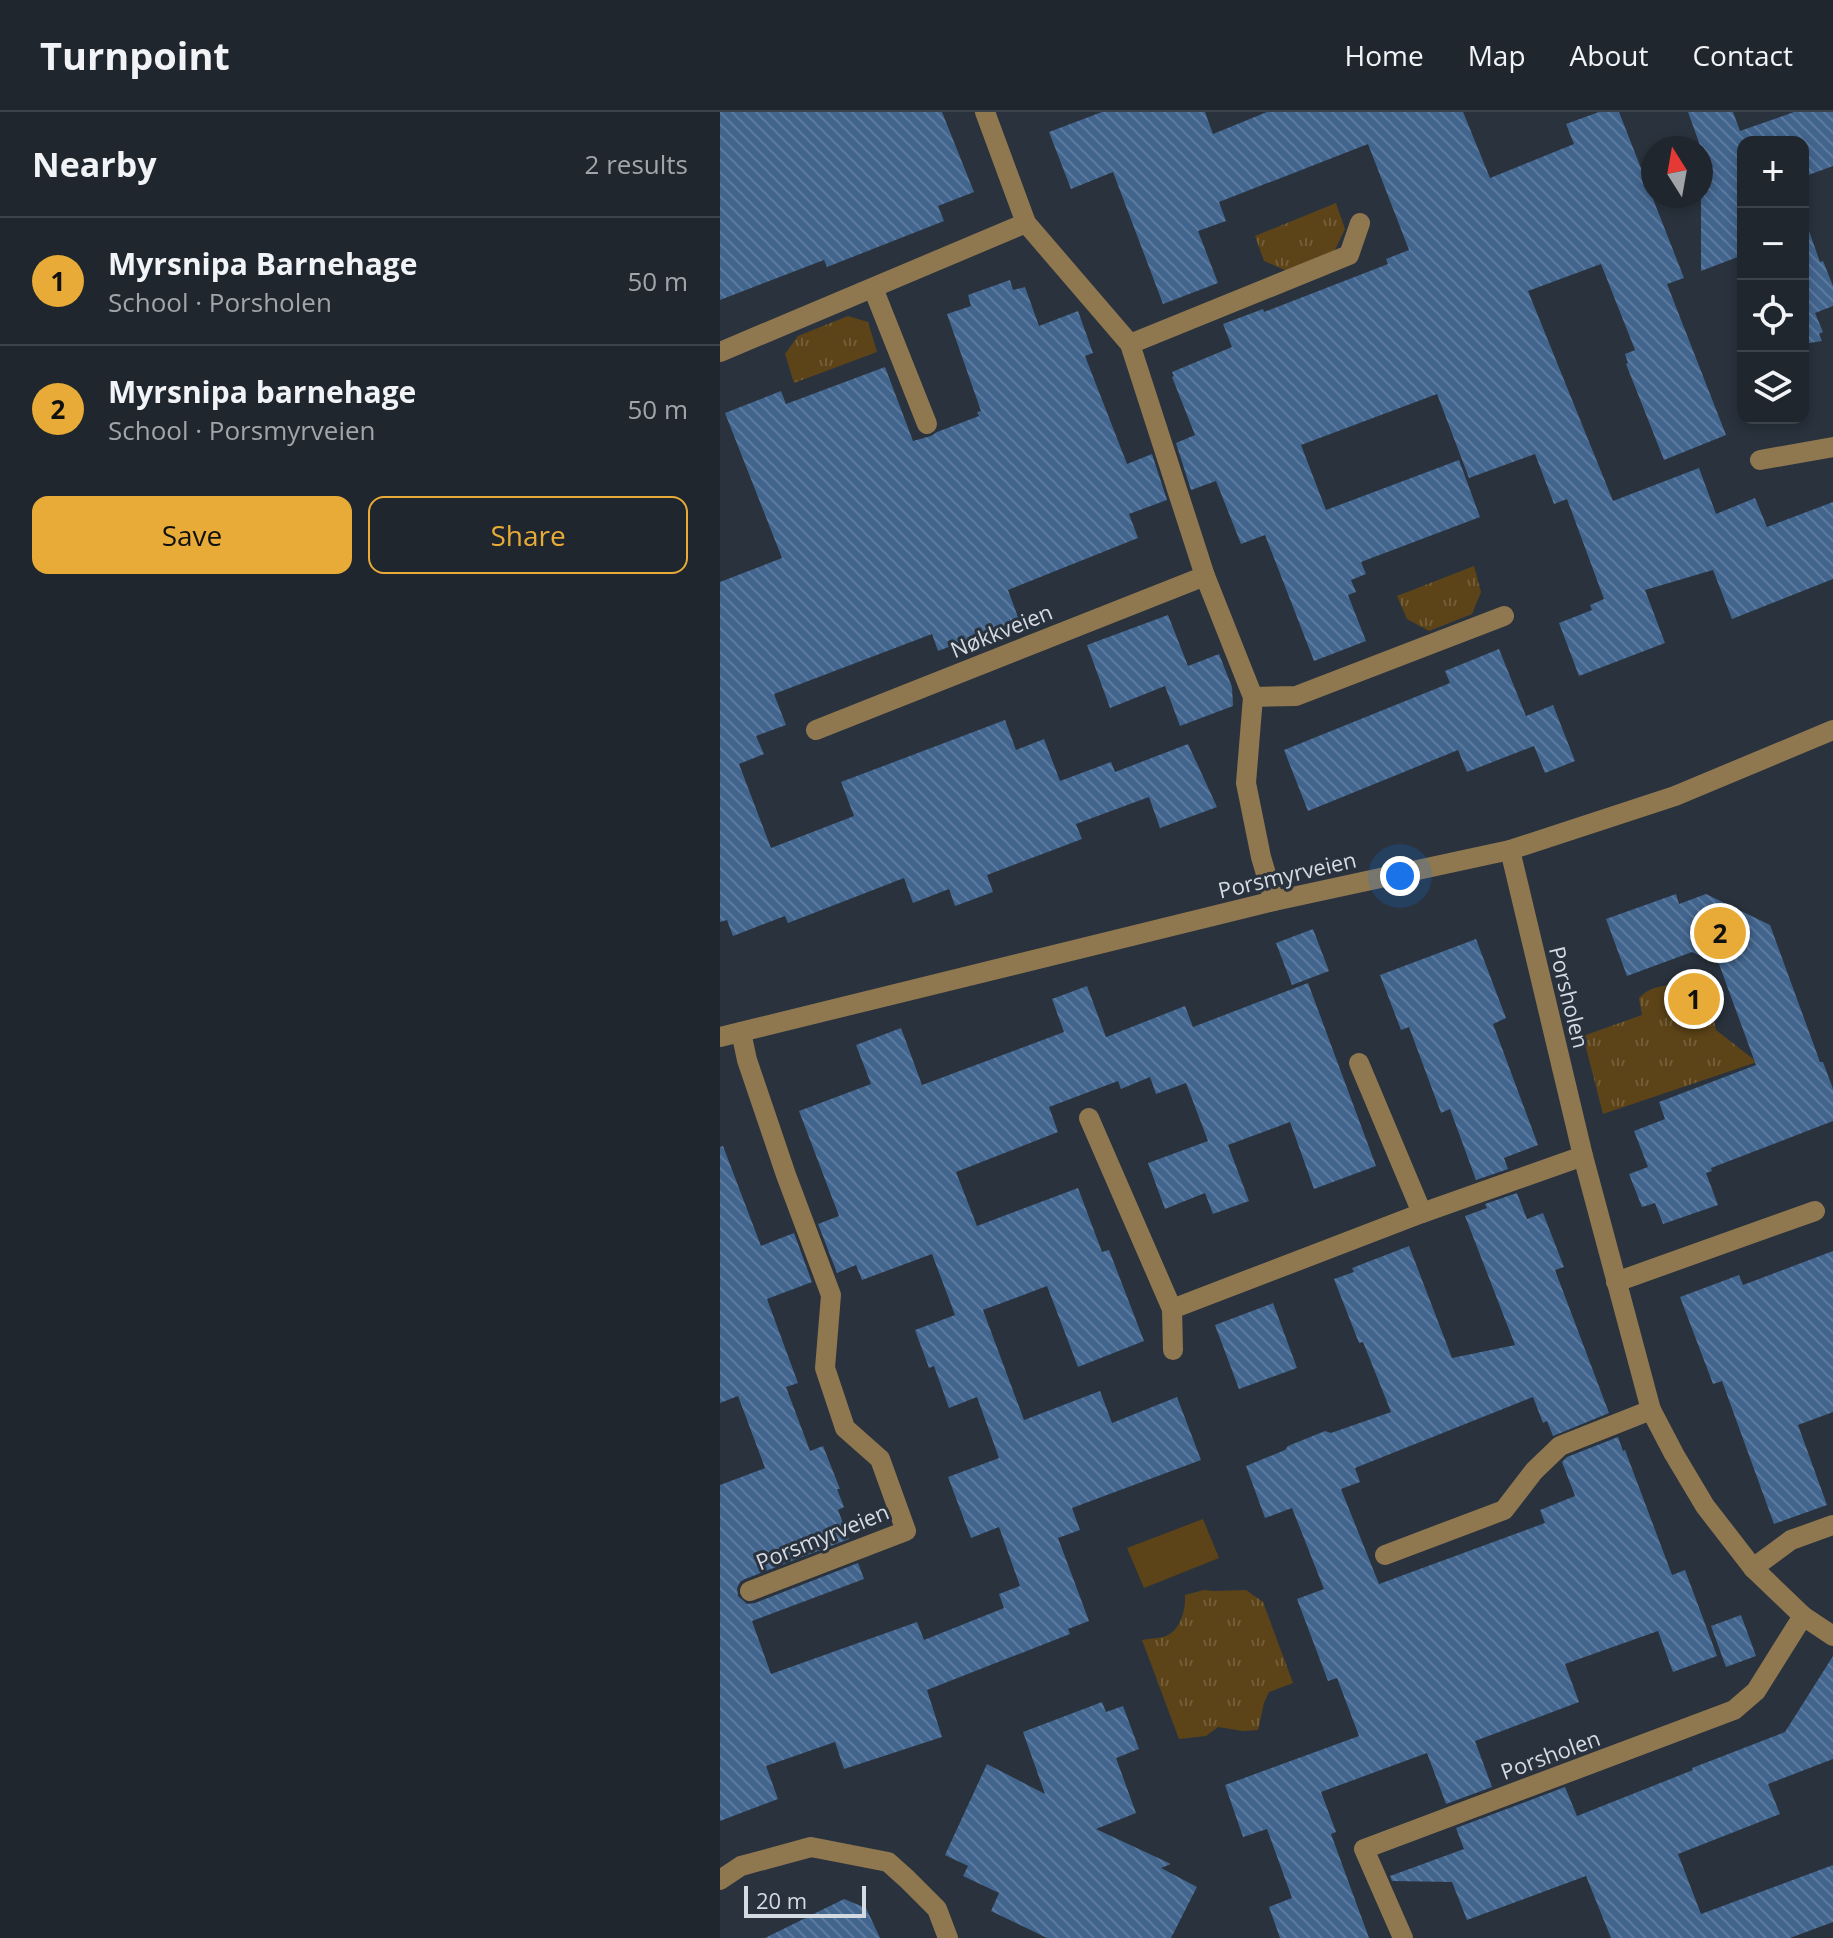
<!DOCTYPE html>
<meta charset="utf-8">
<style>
body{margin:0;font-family:"Open Sans",sans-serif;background:#2c323a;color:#f1f3f6}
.controls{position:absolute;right:24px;top:24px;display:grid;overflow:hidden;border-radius:16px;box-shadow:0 4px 12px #0003}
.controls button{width:72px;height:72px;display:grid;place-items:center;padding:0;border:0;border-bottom:2px solid #3c434a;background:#1f262e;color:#f1f3f6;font:40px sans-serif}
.compass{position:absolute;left:921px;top:24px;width:72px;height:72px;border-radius:50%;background:#1f262e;box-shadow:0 4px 12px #0003;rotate:349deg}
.scale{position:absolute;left:24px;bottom:20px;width:122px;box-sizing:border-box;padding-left:8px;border:4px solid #d4dae1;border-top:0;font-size:22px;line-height:28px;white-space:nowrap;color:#d4dae1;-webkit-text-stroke:6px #29323d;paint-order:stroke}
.you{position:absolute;left:680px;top:764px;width:28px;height:28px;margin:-20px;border:6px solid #fff;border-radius:50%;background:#1a73e8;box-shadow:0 0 0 12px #1a73e833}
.badge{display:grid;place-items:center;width:52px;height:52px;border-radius:50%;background:#e8ab37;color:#111;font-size:26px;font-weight:700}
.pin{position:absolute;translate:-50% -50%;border:4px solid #fff;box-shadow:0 2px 8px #0006}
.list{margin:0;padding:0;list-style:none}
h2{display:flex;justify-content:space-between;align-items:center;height:104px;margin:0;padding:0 32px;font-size:34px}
h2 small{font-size:26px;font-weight:400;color:#a1a5aa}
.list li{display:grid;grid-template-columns:52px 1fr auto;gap:24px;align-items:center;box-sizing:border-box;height:128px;padding:0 32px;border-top:2px solid #3c434a}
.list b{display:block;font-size:30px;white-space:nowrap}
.list p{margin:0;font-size:26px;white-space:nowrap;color:#a1a5aa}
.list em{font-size:26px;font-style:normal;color:#a1a5aa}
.actions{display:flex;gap:16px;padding:24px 32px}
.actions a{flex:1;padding:18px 0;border:2px solid #e8ab37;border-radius:16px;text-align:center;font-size:28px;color:#e8ab37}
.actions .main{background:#e8ab37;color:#111}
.icon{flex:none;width:44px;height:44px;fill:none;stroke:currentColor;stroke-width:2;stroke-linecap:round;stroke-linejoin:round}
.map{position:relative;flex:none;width:1113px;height:1826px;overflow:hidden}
header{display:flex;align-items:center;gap:48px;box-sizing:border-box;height:112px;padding:0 40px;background:#1f262e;border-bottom:2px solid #3c434a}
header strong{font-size:38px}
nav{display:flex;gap:44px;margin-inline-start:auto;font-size:28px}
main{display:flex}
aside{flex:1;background:#1f262e}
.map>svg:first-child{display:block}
.grass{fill:#5d4418}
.park{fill:url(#park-tufts)}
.building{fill:url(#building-back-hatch)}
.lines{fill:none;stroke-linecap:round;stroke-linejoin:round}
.minor{stroke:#8f7750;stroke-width:20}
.labels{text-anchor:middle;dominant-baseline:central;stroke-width:6;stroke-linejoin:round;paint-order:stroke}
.street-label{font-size:22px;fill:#d4dae1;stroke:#29323d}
</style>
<header>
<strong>Turnpoint</strong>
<nav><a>Home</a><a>Map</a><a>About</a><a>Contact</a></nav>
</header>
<main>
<aside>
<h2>Nearby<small>2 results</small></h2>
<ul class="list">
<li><span class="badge">1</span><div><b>Myrsnipa Barnehage</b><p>School · Porsholen</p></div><em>50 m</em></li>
<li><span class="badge">2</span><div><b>Myrsnipa barnehage</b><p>School · Porsmyrveien</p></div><em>50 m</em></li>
</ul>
<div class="actions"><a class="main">Save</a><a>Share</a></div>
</aside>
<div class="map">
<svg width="1113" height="1826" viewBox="0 0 1113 1826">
<defs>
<pattern id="park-tufts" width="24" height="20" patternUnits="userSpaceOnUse" patternTransform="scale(2)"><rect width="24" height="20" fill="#5d4418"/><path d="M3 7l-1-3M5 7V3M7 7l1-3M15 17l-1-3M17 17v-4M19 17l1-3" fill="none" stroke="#735e39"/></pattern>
<pattern id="building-back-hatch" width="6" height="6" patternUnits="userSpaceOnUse" patternTransform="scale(2)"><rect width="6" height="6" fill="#42658e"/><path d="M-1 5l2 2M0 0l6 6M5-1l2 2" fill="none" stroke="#5c7a9e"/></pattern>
</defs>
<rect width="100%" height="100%" fill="#29323d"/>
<!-- grass -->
<path class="grass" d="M483,1407l16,39 -75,30 -17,-40z"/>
<!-- park -->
<g class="park">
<path d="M616,91l9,26 -11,23 -47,19 -23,-10 -9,-25z"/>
<path d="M128,204l20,6 9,30 -83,31 -9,-29 13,-18z"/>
<path d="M754,454l7,26 -9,22 -43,17 -22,-12 -10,-23z"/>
<path d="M975,871l19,37 2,10 41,32 -154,52 -20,-78 59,-21 -3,-17c13,-15 38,-13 56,-15z"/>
<path d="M484,1478l10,1 32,-1 17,12 30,81 -24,9 -5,11 -6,27 -15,1 -25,-4 -12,9 -27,3 -37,-99c8,-2 19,-1 26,-5 13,-6 18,-27 17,-40z"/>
</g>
<!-- building -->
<g class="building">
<path d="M0,0h222l32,80 -36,14 6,15 -117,46 -3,-7 -104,40z"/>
<path d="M382,0h103l8,22 54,-22h196l27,66 84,-34 -8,-20 33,-12h20l65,166 -17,6 59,151 -62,25 -38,-96 2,-1 -3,-9 10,-4 -34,-86 -73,27 85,210 86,-33 17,46 39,-16 12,29 66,-25v77l-101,40 -19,-49 -68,20 20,53 -86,33 -20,-53 33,-13 -2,-5 14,-6 -37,-100 -13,5 -19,-50 -66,24 -32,-84 -136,51 25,65 133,-50 21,57 -119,45 5,12 -15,6 5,12 -8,3 18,46 -52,20 -49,-126 -24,9 -25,-63 -25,9 -15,-47 19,-8 -23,-58 2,-1 -2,-4 60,-25 -9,-23 40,-15 1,3 124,-48 -2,-5 23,-9 -41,-106 -149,58 7,19 -28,10 20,52 -55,21 -50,-132 -42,17 -22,-57z"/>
<path d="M968,0h45l7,19 54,-19h39v54l-30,11v-35h-60v113l-42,16v-123z"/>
<path d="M1083,102l17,48 3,-1 10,25v20l-18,7 8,19 -4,2 3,7 -19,3z"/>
<path d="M290,168l3,10 12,-3 14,39 39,-15 15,42 -8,3 42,108 25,-10 15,46 -38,14 9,24 -130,52 11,30 -81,31 -6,-17 -158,60 12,31 -30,11 8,18 -25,10 32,84 83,-32 -13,-34 164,-62 11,30 28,-11 16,42 51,-19 4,10 73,-28 29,63 -57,21 -11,-31 -73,27 6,15 -95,36 6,17 -38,14 -6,-17 -36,14 -9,-25 -116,45 -3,-7 -52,20 -6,-16 -7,2v-340l62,-24 -57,-145 56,-22 5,13 99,-37 28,74 18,-5 6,-4 42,-16 -2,-4 4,-1 -34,-97 24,-8 -3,-11z"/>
<path d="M448,503l20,51 31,-12 13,33 1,19 -53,20 -15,-40 -55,22 -23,-63z"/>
<path d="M779,537l27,67 27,-11 22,56 -30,12 -11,-27 -67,26 -9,-22 -150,61 -24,-61 166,-67 -5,-12z"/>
<path d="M956,782l3,10 27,-10 64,31 50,137h3l10,27v32l-122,47 1,3 -6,2 12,32 -55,19 -8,-21 -13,4 -13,-33 19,-7 -14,-36 31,-12 -6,-17 97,-37 -37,-101 -27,-12 -65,24 -21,-57z"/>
<path d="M593,817l16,42 -37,14 -16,-42z"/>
<path d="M756,827l30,79 -13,6 45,121 -34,13 4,11 -32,11 -26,-71 -9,4 -32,-86 -8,3 -21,-55z"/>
<path d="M588,871l68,183 -62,23 -24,-67 -62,23 21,56 -36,13 -8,-21 -40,16 -17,-46 60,-22 -22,-58 -30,11 -6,-17 -29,12 -3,-8 -69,26 9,25 -102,40 21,54 101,-38 24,64 7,-2 35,91 -66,26 -31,-81 -64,24 41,110 76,-29 12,32 65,-26 24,63 -129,48 8,22 -22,8 31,83 -21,8 2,5 -143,56 15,47 -98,32 -9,-27 -69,24 12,33 -58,22v-336l45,-17 -27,-72 -18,7v-256l3,-1 38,100 33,-13 18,49 -45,17 31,84 -12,4 24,64 13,-5 17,43h-3l7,18 -6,3 11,29 -104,40 -5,3 -3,6 1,8 9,8 8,-1 103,-40 6,16 -112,42 19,53 146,-52 7,18 80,-32 -5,-14 21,-8 -21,-59 -28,11 -23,-61 51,-19 -22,-61 -28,11 -15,-42 -5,2 -14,-38 40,-15 -23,-61 -70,26 -6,-15 -19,8 -19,-49 21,-8 -40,-105 72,-27 -15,-39 45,-17 21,57 142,-53 -12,-33 35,-13 19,51 79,-31 8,21z"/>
<path d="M797,1081l10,26 16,-6 21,54 -9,3 54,143 -56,23 -6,-15 -4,2 -10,-26 -178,71 5,14 -19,7 38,95 166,-61 -5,-13 35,-14 -13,-34 5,-5 51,-20 5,14 2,-1 47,125 13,-5 32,86 -44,16 -15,-41 -93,33 14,38 -104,39 17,46 -46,17 -19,-51 -106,39 15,40 -5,2 38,104h-89l-11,-31 23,-9 -25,-69 -24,8 -18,-52 134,-49 -22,-58 -9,3 -31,-82 27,-10 -32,-81 -27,10 -19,-52 39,-16 3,-4 37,-15 6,2 60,-21 -28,-70 -4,1 -25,-64 20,-7 -2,-4 57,-22 43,112 63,-13 -50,-129 22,-8 -2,-4z"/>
<path d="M1113,1139v161l-35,13 29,80 -53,19 -52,-143 -9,3 -33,-87 59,-22 4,10z"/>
<path d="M553,1191l24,65 -58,21 -24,-64z"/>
<path d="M1021,1503l15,41 -30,11 -15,-41z"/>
<path d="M1113,1544v103l-65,25 12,30 -102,40 23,60 132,-49v57l-43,16h-179l-25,-62 -119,44 -15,-38 -60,-1 -2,-5 74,-27 -8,-21 109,-41 12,29 116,-46 -1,-2 93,-36z"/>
<path d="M382,1590l4,10 17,-6 16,43 -23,9 20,55 -40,16 75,35 -10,4 36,19 -26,51h-124l-56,-27 8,-18 -36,-17 5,-10 -23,-11 42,-91 58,30 -22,-62z"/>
<path d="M124,1787l22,9 14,30h-115z"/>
</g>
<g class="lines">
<!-- minor -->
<g class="minor">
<path d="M265,0l41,111 104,121 75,232 48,121 -7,86 15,74 13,44"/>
<path d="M153,176l54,136"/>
<path d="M410,232l219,-89 11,-32"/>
<path d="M0,240l306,-129"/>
<path d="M1040,348l73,-13"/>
<path d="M533,585l43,-1 208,-80"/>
<path d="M96,618l389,-154"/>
<path d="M790,738l73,306 68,254 23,44 31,52 48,62 50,48 30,20"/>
<path d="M21,920l6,28 39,115 45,120 -6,73 20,60 35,31 26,72 -156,60"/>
<path d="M0,925l554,-136 236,-51 165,-54 158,-66"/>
<path d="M639,951l63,150"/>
<path d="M369,1006l83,191 1,41"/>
<path d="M896,1170l199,-71"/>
<path d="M452,1197l250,-96 161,-57"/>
<path d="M665,1443l119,-45 30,-39 26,-25 91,-36"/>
<path d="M1033,1456l38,-28 42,-15"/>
<path d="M0,1768l21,-14 70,-19 77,15 19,17 30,30 11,29"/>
<path d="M683,1826l-39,-89 370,-139 22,-19 47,-75"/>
</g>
</g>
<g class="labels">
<!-- street labels -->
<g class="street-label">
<text transform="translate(281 518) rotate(-22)">Nøkkveien</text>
<text transform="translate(567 762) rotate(-13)">Porsmyrveien</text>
<text transform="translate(850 885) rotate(76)">Porsholen</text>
<text transform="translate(102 1424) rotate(-22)">Porsmyrveien</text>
<text transform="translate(830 1642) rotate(-20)">Porsholen</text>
</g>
</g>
</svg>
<div class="controls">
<button>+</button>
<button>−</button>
<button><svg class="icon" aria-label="locate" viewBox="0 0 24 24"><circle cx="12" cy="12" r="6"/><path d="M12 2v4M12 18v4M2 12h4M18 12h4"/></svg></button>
<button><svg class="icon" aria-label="layers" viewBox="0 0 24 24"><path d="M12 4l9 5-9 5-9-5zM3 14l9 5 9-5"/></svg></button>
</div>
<svg class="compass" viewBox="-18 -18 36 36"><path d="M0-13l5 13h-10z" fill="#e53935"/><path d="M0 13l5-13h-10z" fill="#a1a5aa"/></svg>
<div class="scale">20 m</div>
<div class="you"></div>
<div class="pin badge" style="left:974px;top:887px">1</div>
<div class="pin badge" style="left:1000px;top:821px">2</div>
</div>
</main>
